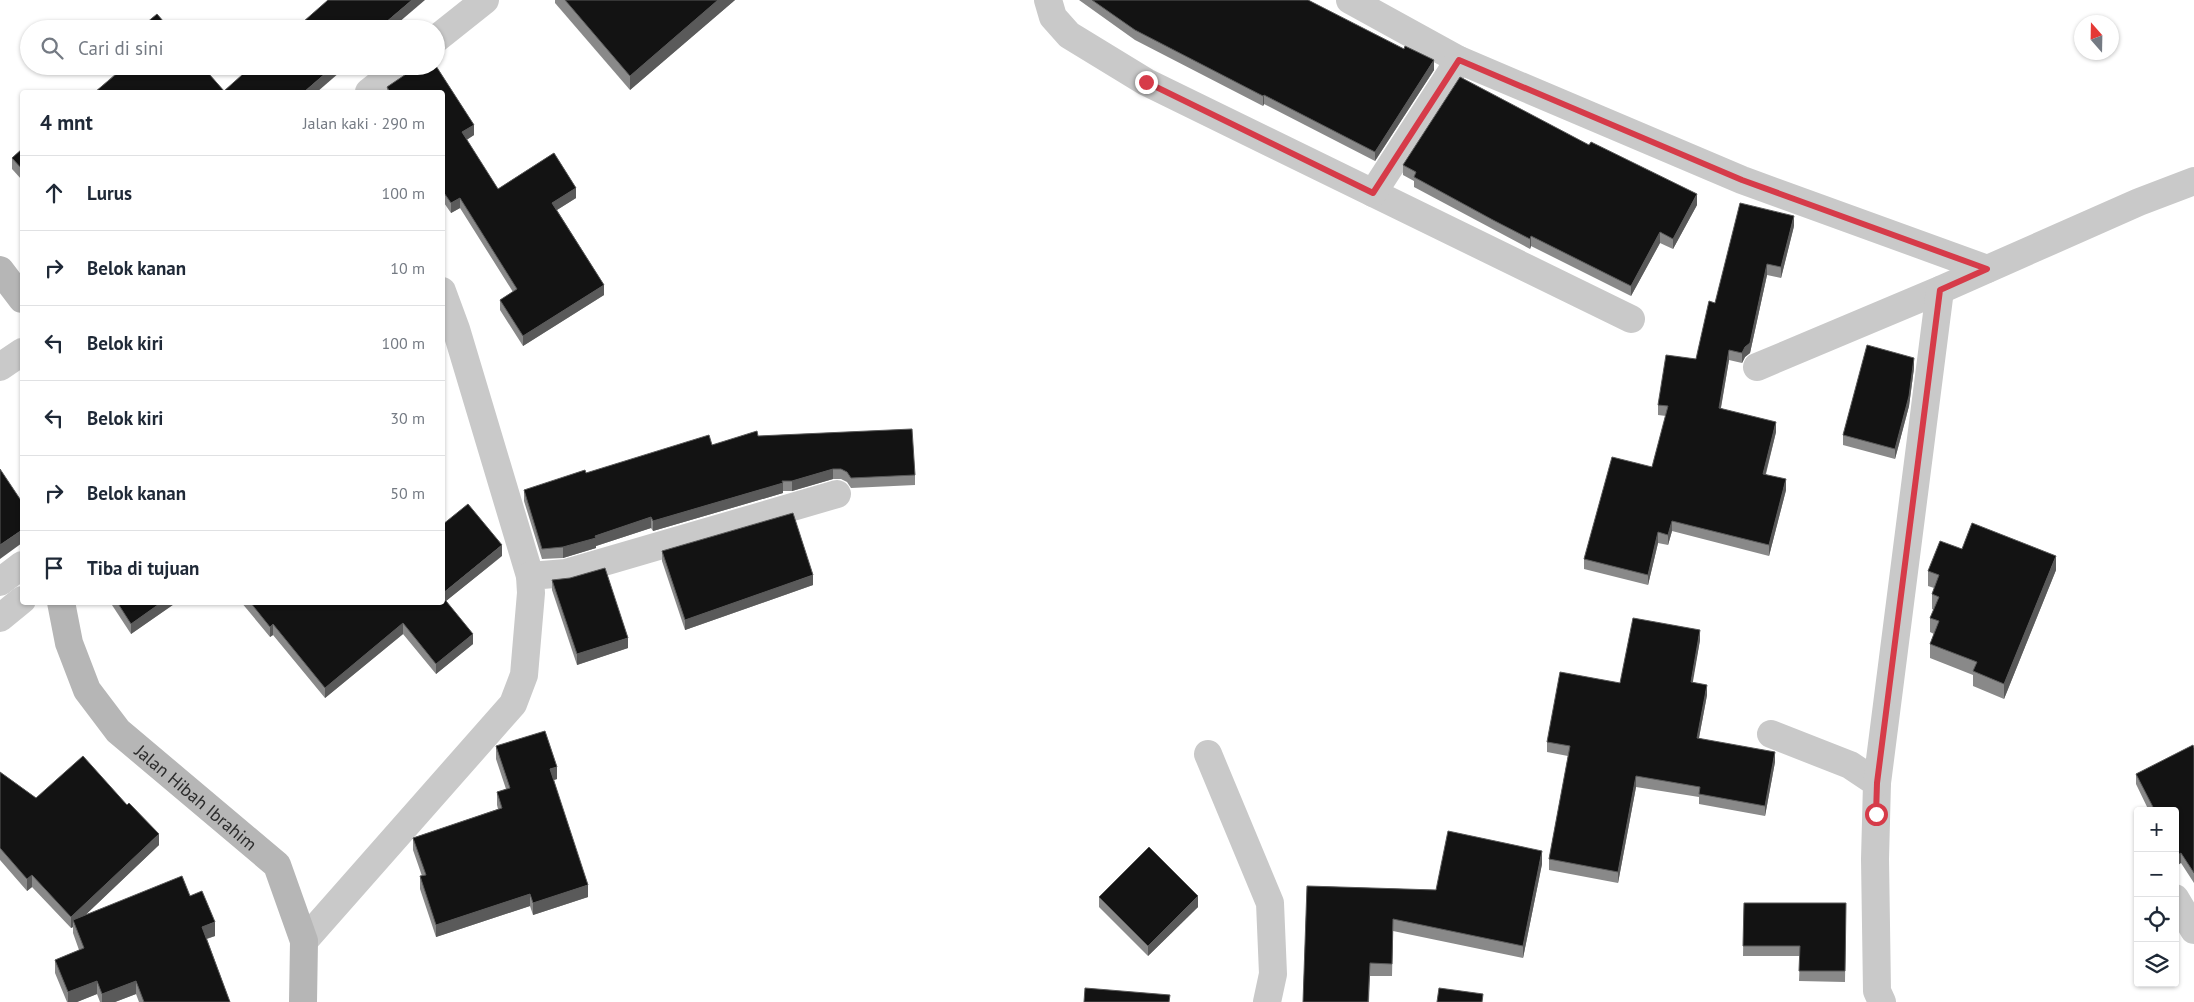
<!DOCTYPE html>
<html lang="id">
<meta charset="utf-8">
<style>
body{margin:0;font-family:"PT Sans",sans-serif;background:#f6f6f7;color:#1f2937}
.controls{position:absolute;right:15px;bottom:15px;display:grid;overflow:hidden;border-radius:5px;box-shadow:0 1px 4px #0004}
.controls button{width:45px;height:45px;display:grid;place-items:center;padding:0;border:0;border-bottom:1px solid #e0e1e3;background:#fff;color:#1f2937;font:25px sans-serif}
.compass{position:absolute;left:2074px;top:15px;width:45px;height:45px;border-radius:50%;background:#fff;box-shadow:0 1px 4px #0004;rotate:340deg}
.stop{position:absolute;width:15px;height:15px;margin:-11px;border:4px solid #d63b49;border-radius:50%;background:#fff}
.stop.end{background:#d63b49;border-color:#fff;box-shadow:0 1px 5px #0008}
.list{margin:0;padding:0;list-style:none}
h2{display:flex;justify-content:space-between;align-items:center;height:65px;margin:0;padding:0 20px;font-size:21px}
h2 small{font-size:16px;font-weight:400;color:#747a83}
.list li{display:grid;grid-template-columns:32px 1fr auto;gap:15px;align-items:center;box-sizing:border-box;height:75px;padding:0 20px;border-top:1px solid #e0e1e3}
.list b{display:block;font-size:19px;white-space:nowrap}
.list em{font-size:16px;font-style:normal;color:#747a83}
.icon{flex:none;width:28px;height:28px;fill:none;stroke:currentColor;stroke-width:2;stroke-linecap:round;stroke-linejoin:round}
.map{position:relative;flex:none;width:2194px;height:1002px;overflow:hidden}
.search{position:absolute;background:#fff;box-shadow:0 1px 4px #0004;left:20px;top:20px;width:425px;height:55px;display:flex;align-items:center;gap:12px;box-sizing:border-box;padding:0 18px;border-radius:28px;color:#747a83;font-size:19px}
.panel{position:absolute;background:#fff;box-shadow:0 1px 4px #0004;left:20px;top:90px;width:425px;height:515px;border-radius:5px}
.map>svg:first-child{display:block}
.lines{fill:none;stroke-linecap:round;stroke-linejoin:round}
.street{stroke:#c9c9c9;stroke-width:28}
.secondary{stroke:#b6b6b6;stroke-width:28}
.wall{fill:#898989}
.shaded-wall{fill:#5a5a5a}
.building{fill:#131313;stroke:#5a5a5a}
.route{stroke:#d63b49;stroke-width:6}
.labels{text-anchor:middle;dominant-baseline:central;stroke-width:5;stroke-linejoin:round;paint-order:stroke}
.street-label{font-size:18px;fill:#2c2c2c;stroke:#fff}
</style>
<div class="map">
<svg width="2194" height="1002" viewBox="0 0 2194 1002">
<rect width="100%" height="100%" fill="#fff"/>
<g class="lines">
<!-- street -->
<g class="street">
<path d="M1048,0l5,17 16,18 77,47 485,237"/>
<path d="M1350,0l109,60 283,120 245,89"/>
<path d="M436,39l49,-39"/>
<path d="M369,92l33,-26"/>
<path d="M1373,193l86,-133"/>
<path d="M442,291l14,38 74,247"/>
<path d="M0,367l22,-15"/>
<path d="M1757,367l183,-77 199,-88 55,-21"/>
<path d="M0,582l22,-17"/>
<path d="M0,618l22,-18"/>
<path d="M1771,734l79,31 27,18 -2,76 2,132 5,11"/>
<path d="M1208,754l62,149 3,71 -6,28"/>
<path d="M1877,783l63,-493"/>
<path d="M2175,898l19,32"/>
<path d="M304,941l209,-237 11,-29 7,-82 -1,-17 36,-3 271,-79"/>
</g>
<!-- secondary -->
<g class="secondary">
<path d="M0,270l22,29"/>
<path id="s1" d="M61,602l8,41 18,47 31,41 159,134 27,76 -1,61"/>
</g>
</g>
<!-- wall -->
<g class="wall">
<path d="M555,0h180l-105,90 -75,-87z"/>
<path d="M1079,0h229l126,70 -59,91 -111,-57 -1,2 -128,-66z"/>
<path d="M107,66h95l22,25 -129,1 19,-17z"/>
<path d="M418,66h18l38,59v10l-8,5 32,49 56,-36 22,35v10l-19,12 47,75v10l-81,51 -23,-36v-10l13,-8 -53,-84 -9,5 -9,-13v-108h-55v-5z"/>
<path d="M22,149v31l-10,-11v-11z"/>
<path d="M1403,165l294,40 -24,44 -13,-6 -29,53 -100,-50 -1,3 -116,-62v-6l-11,-6z"/>
<path d="M1794,226l-13,52 -14,-3 -17,78 -5,4 -3,6 -13,-3 -8,48 55,24 -10,42 20,16 -17,66 -97,-25 -4,14 -10,-2 -10,42 -64,-16v-10l68,-92 14,-51 -8,-1v-10l38,-46 19,-56z"/>
<path d="M1914,368l-5,38 -14,53 -52,-14v-10z"/>
<path d="M758,436l157,39v10l-64,3 -4,-6 -6,-3h-8l-41,12h-9v2l-130,38 -2,-3 -55,18v2l-33,10 -21,1 -18,-58v-11l62,-17 126,-28z"/>
<path d="M1962,549l94,21 -52,129 -31,-13v-11l-43,-17v-14l4,-10 -4,-2v-14l4,-8 -2,-1v-15l2,-6 -6,-2v-15z"/>
<path d="M662,551l151,34 -128,45 -23,-69z"/>
<path d="M502,556l-56,45 27,43 -37,30 -33,-40 -78,64 -52,-63 -3,2 -29,-35h201z"/>
<path d="M552,580l76,68 -51,17 -25,-75z"/>
<path d="M110,602h67l-46,32z"/>
<path d="M1700,640l-8,43 15,12 -8,43 76,24 -10,54 -66,-12v-7l-63,-10 -18,96 -69,-13v-11l19,-103 -21,-4v-10l73,-59z"/>
<path d="M496,746l61,33 -3,1 34,117 -55,18 -3,-9 -94,31 -16,-48v-13h2l-9,-26v-12l85,-29 -1,-4v-13l9,-3 -10,-30z"/>
<path d="M2194,748v135l-13,-20 -6,-52h-26l-13,-27v-10z"/>
<path d="M0,772l36,26 123,47 -73,69 104,-18 25,40 -8,3 23,63h-91l-3,-8 -21,8h-15l-3,-8 -20,8h-10l-12,-29v-13l24,-10 -6,-17v-6l-2,1 -39,-41 -5,4 -27,-31z"/>
<path d="M1542,864l-19,94 -130,-27 -1,45h-22l-1,26h-66l4,-116 129,4z"/>
<path d="M1099,897l99,10 -50,49 -49,-49z"/>
<path d="M1744,903h102l-1,79 -46,-1 1,-25h-57z"/>
</g>
<!-- shaded-wall -->
<g class="shaded-wall">
<path d="M412,0h13l-34,29h-13z"/>
<path d="M718,0h17l-105,90v-14z"/>
<path d="M1434,60v10l-59,91v-9z"/>
<path d="M334,66h13l-30,26h-13z"/>
<path d="M1264,95v9l-1,2v-10z"/>
<path d="M474,125v10l-12,8v-11z"/>
<path d="M576,188v10l-24,15v-10z"/>
<path d="M1697,194v11l-24,44v-10z"/>
<path d="M460,198v10l-9,5v-10z"/>
<path d="M1794,216v10l-13,52v-11z"/>
<path d="M1660,232v11l-29,53v-10z"/>
<path d="M1531,236v10l-1,3v-10z"/>
<path d="M1767,264v11l-17,78 -5,4 -3,6v-10l3,-6z"/>
<path d="M604,285v10l-81,51v-10z"/>
<path d="M1729,350v10l-10,58v-10z"/>
<path d="M1914,358v10l-5,38 -14,53v-10z"/>
<path d="M1776,422v10l-13,52v-10z"/>
<path d="M833,469v10l-41,12v-10z"/>
<path d="M1786,479v11l-17,66v-11z"/>
<path d="M783,483v10l-130,38v-10z"/>
<path d="M651,517v11l-55,18v2l-33,10v-11z"/>
<path d="M1672,521v10l-4,14v-10z"/>
<path d="M22,530v13l-22,16v-14z"/>
<path d="M1658,532v11l-10,42v-10z"/>
<path d="M502,545v11l-61,49 1,-3v-8z"/>
<path d="M2056,556v14l-52,129v-15z"/>
<path d="M813,575v10l-128,45v-10z"/>
<path d="M162,602h15l-46,32v-10z"/>
<path d="M403,623v11l-78,64v-10z"/>
<path d="M273,624v11l-3,2v-10z"/>
<path d="M1700,630v10l-9,53v-11z"/>
<path d="M473,634v10l-37,30v-10z"/>
<path d="M628,638v10l-51,17v-11z"/>
<path d="M1707,685v10l-10,53v-10z"/>
<path d="M1775,752v10l-10,54v-10z"/>
<path d="M557,767v12l-7,2v-12z"/>
<path d="M1636,776v11l-18,96v-11z"/>
<path d="M159,834v11l-84,80 -2,-5v7l-2,1v-11z"/>
<path d="M1542,851v13l-19,94v-12z"/>
<path d="M2181,853v10l-6,4v-10z"/>
<path d="M32,875v12l-5,4v-12z"/>
<path d="M588,885v12l-55,18v-12z"/>
<path d="M530,894v12l-94,31v-12z"/>
<path d="M1198,896v11l-50,49v-10z"/>
<path d="M215,922v14l-13,4v-13z"/>
<path d="M97,981v13l-20,8h-9v-10z"/>
<path d="M136,981v13l-21,8h-13v-8z"/>
</g>
<!-- building -->
<g class="building">
<path d="M328,0h84l-34,29h-83z"/>
<path d="M565,0h153l-88,76z"/>
<path d="M1092,0h216l96,49 1,-3 29,14 -59,92 -111,-57 -1,1 -128,-66z"/>
<path d="M157,14l13,15h-31z"/>
<path d="M116,66h86l22,25 28,-25h82l-30,26h-209l25,-21z"/>
<path d="M418,66h18l38,59 -12,7 36,57 56,-36 22,35 -24,15 52,82 -81,51 -23,-36 17,-11 -57,-91 -9,5 -9,-13v-98h-52l-3,-5z"/>
<path d="M1460,77l129,68 2,-3 106,52 -24,45 -13,-7 -29,54 -100,-50 -1,3 -37,-19 -79,-43 2,-5 -13,-7z"/>
<path d="M22,149v20l-10,-11z"/>
<path d="M1740,203l54,13 -13,51 -14,-3 -17,79 -5,4 -3,6 -13,-3 -10,58 57,14 -13,52 23,5 -17,66 -97,-24 -4,14 -10,-3 -10,43 -64,-16 28,-102 40,10 16,-61 -10,-1 8,-50 30,4 13,-58 6,2z"/>
<path d="M1867,345l47,13 -5,38 -14,53 -52,-14z"/>
<path d="M912,429l3,46 -64,3 -4,-6 -6,-3h-8l-41,12h-10l1,2 -130,38 -2,-4 -56,19 1,2 -33,9 -21,2 -18,-59 61,-20 1,3 123,-38 3,10 45,-14 1,5z"/>
<path d="M0,469l22,33v28l-22,15z"/>
<path d="M468,504l34,41 -60,49v-69z"/>
<path d="M793,513l20,62 -128,45 -23,-69z"/>
<path d="M1972,523l84,33 -52,128 -31,-13 4,-9 -47,-18 9,-23 -9,-3 9,-21 -7,-3 7,-19 -11,-4 12,-30 22,8z"/>
<path d="M605,568l23,70 -51,16 -25,-74 18,-2z"/>
<path d="M442,596l31,38 -37,30 -33,-41 -78,65 -52,-64 -3,3 -20,-25h192z"/>
<path d="M117,602h45l-31,22z"/>
<path d="M1633,618l67,12 -9,52 16,3 -10,53 78,14 -10,54 -66,-12 1,-7 -64,-11 -18,96 -69,-13 21,-113 -23,-4 13,-70 60,11z"/>
<path d="M545,731l12,36 -7,2 38,116 -55,18 -3,-9 -94,31 -16,-49 6,-1 -13,-37 89,-30 -5,-16 13,-4 -14,-42z"/>
<path d="M2193,745l1,3v125l-13,-20 -6,4v-46h-20l-19,-37z"/>
<path d="M83,756l44,49 2,-2 30,31 -88,83 -39,-42 -5,4 -27,-31v-76l36,26z"/>
<path d="M1448,831l94,20 -19,95 -130,-27 -1,45 -22,-1 -2,39h-65l4,-116 129,4z"/>
<path d="M1149,847l49,49 -50,50 -49,-49z"/>
<path d="M182,876l8,20 12,-5 13,31 -13,5 28,75h-86l-8,-21 -34,13 -5,-13 -29,11 -13,-32 29,-12 -11,-28z"/>
<path d="M1744,903h102l-1,68h-46l1,-25h-57z"/>
<path d="M1085,988l85,7 -1,7h-85z"/>
<path d="M1439,988l44,6 -1,8h-45z"/>
</g>
<g class="lines">
<!-- route -->
<path class="route" d="M1146,82l227,111 86,-133 283,120 245,89 -47,21 -63,493 -1,31"/>
</g>
<g class="labels">
<!-- street labels -->
<g class="street-label">
<text stroke="none"><textPath href="#s1" startOffset="246">Jalan Hibah Ibrahim</textPath></text>
</g>
</g>
</svg>
<div class="controls">
<button>+</button>
<button>−</button>
<button><svg class="icon" aria-label="locate" viewBox="0 0 24 24"><circle cx="12" cy="12" r="6"/><path d="M12 2v4M12 18v4M2 12h4M18 12h4"/></svg></button>
<button><svg class="icon" aria-label="layers" viewBox="0 0 24 24"><path d="M12 4l9 5-9 5-9-5zM3 14l9 5 9-5"/></svg></button>
</div>
<svg class="compass" viewBox="-18 -18 36 36"><path d="M0-13l5 13h-10z" fill="#e53935"/><path d="M0 13l5-13h-10z" fill="#747a83"/></svg>
<div class="stop" style="left:1876px;top:814px"></div>
<div class="stop end" style="left:1146px;top:82px"></div>
<div class="search"><svg class="icon" aria-label="search" viewBox="0 0 24 24"><circle cx="10" cy="10" r="6"/><path d="M15 15l6 6"/></svg>Cari di sini</div>
<section class="panel">
<h2>4 mnt<small>Jalan kaki · 290 m</small></h2>
<ul class="list">
<li><svg class="icon" aria-label="ahead" viewBox="0 0 24 24"><path d="M12 20V5M6 11l6-6 6 6"/></svg><div><b>Lurus</b></div><em>100 m</em></li>
<li><svg class="icon" aria-label="right" viewBox="0 0 24 24"><path d="M7 20v-9h11M14 6l5 5-5 5"/></svg><div><b>Belok kanan</b></div><em>10 m</em></li>
<li><svg class="icon" aria-label="left" viewBox="0 0 24 24"><path d="M17 20v-9H6M10 6l-5 5 5 5"/></svg><div><b>Belok kiri</b></div><em>100 m</em></li>
<li><svg class="icon" aria-label="left" viewBox="0 0 24 24"><path d="M17 20v-9H6M10 6l-5 5 5 5"/></svg><div><b>Belok kiri</b></div><em>30 m</em></li>
<li><svg class="icon" aria-label="right" viewBox="0 0 24 24"><path d="M7 20v-9h11M14 6l5 5-5 5"/></svg><div><b>Belok kanan</b></div><em>50 m</em></li>
<li><svg class="icon" aria-label="arrive" viewBox="0 0 24 24"><path d="M6 21V4h12l-3 4 3 4H6"/></svg><div><b>Tiba di tujuan</b></div></li>
</ul>
</section>
</div>
